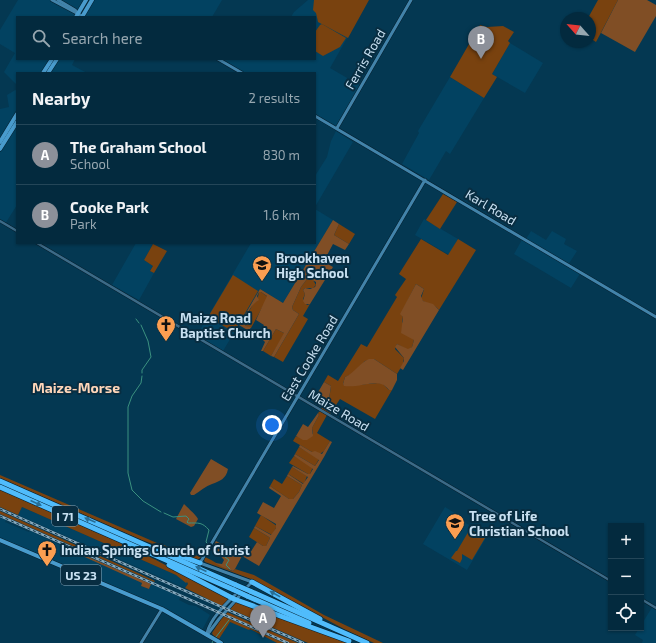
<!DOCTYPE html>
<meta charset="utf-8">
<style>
body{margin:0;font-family:"Exo 2",sans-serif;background:#113649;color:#f1f3f6}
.controls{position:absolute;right:12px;bottom:12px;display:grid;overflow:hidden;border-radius:0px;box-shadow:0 1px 3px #0004}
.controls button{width:36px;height:36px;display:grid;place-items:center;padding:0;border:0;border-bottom:1px solid #244658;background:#032a3e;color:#f1f3f6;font:20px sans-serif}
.compass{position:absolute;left:560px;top:12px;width:36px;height:36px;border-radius:50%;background:#032a3e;box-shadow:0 1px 3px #0004;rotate:297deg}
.you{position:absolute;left:272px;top:425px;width:14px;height:14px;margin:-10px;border:3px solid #fff;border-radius:50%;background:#1a73e8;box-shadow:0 0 0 6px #1a73e833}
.badge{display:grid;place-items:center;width:26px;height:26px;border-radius:50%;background:#8c9099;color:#fff;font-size:13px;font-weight:700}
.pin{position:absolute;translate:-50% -33px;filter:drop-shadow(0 1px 2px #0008)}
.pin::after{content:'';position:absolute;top:21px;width:14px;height:12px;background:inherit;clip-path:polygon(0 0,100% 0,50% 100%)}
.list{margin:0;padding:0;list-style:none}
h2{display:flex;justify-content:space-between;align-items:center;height:52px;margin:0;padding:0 16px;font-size:17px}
h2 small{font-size:13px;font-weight:400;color:#97a7b0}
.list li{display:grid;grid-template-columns:26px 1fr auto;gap:12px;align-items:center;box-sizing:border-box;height:60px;padding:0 16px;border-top:1px solid #244658}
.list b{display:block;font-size:15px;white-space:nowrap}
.list p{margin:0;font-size:13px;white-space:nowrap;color:#97a7b0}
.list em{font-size:13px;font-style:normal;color:#97a7b0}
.icon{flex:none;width:22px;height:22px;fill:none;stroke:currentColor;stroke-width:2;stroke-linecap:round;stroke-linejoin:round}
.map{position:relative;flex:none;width:656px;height:643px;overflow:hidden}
.search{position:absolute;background:#032a3e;box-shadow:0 1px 3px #0004;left:16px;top:16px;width:300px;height:44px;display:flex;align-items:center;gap:10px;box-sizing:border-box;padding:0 14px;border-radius:0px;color:#97a7b0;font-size:15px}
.panel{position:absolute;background:#032a3e;box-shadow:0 1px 3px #0004;left:16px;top:72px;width:300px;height:172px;border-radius:0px}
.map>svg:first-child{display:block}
.built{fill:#024261}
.green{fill:#79420f}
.forest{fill:#804e25}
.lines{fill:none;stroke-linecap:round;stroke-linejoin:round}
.stream{stroke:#3b9180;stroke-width:1}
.tertiary-casing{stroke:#051e2c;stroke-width:3.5}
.secondary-casing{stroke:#051e2c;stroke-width:4}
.primary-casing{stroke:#051e2c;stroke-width:5}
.motorway-casing{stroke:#051e2c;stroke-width:6}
.tertiary{stroke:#3c6a87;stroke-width:2.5}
.secondary{stroke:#4283aa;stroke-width:3}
.primary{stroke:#489bcd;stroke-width:4}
.motorway{stroke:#50bcfc;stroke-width:5}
.rail-casing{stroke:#87a9bd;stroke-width:2.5}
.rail{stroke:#082d41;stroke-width:1;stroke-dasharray:3;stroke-linecap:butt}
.motorway-bridge-casing{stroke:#051e2c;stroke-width:6;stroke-linecap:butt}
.motorway-bridge{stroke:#50bcfc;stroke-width:5}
.oneway{fill:#286d95}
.labels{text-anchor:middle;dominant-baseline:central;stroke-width:4;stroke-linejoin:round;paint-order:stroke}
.shield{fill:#082d41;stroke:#8eaabc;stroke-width:1}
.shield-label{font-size:12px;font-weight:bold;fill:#c8e0f1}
.street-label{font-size:13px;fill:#c8e0f1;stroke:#082d41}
.poi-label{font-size:13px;font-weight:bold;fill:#c8e0f1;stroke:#082d41;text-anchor:start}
.neighbourhood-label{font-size:14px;font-weight:bold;fill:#ffd6b9;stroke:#082d41}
</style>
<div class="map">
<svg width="656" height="643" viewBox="0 0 656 643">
<rect width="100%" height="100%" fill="#043852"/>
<!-- built -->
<g class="built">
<path d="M18,0h204l-10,17h-195v42h58l-3,6 15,8h-70v12l-13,-13 11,-19 -15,-9v-14z"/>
<path d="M308,0h48l10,5 -36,63 31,18 -25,45 17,11 -38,65v-31l12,-19 4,-16 5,-10 -21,-12v-46h-72l-24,-14h96v-42h-24l3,-5z"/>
<path d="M510,43l33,20 -18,30 -33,-19z"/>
<path d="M450,77l34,21 -34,56 -4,-3 -17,29 -27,-16 17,-31 -1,-2z"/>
<path d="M17,89v116l-12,19 -4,-2 -1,2v-115l9,-2 -2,-12z"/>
<path d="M315,209l18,11 -50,83 -23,-14 -37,62 -26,-16 54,-92h64z"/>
<path d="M424,219l34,20 -9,16 -34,-20z"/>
<path d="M531,231l15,9 6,-9 14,8 -2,5 13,7 -9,14 13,7 -10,16 -57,-34 9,-16 3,1z"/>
<path d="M136,243l17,1 -9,16 9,6 -3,5 4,2 -15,27 -27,-15z"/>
<path d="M22,507l154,68 11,7 1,2 -3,4 -167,-73z"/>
<path d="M445,507l13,8 3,5 26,16 -20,34 -44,-26z"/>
<path d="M0,517l6,3 -1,2 24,10 1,-1 112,52 -1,3 8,3 2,-5 29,13 -1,3 10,5 7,1 14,9 -9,17 -40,-23 -161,-69z"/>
<path d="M653,606l3,2v35h-14l1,-3 -8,-5 4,-7h2v-3z"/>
<path d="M230,622l20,7 27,14h3h-59l-3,-2 1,-2z"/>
</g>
<!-- green -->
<g class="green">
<path d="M314,0h55l-21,38 -30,-16 -2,-9 -3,-3z"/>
<path d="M598,0h20l-22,42 -6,-4v-20h-2z"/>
<path d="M322,24l24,14 -6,9 -17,9 -8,-5v-19l5,-7z"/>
<path d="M480,25l7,2 16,-1 11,6 -6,9 2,2 -18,31 5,3 -13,21 -34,-21z"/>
<path d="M443,194l14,8 -17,27 -14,-9z"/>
<path d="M339,224l16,10 -6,10 -15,-9z"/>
<path d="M421,239l27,16 10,-16 18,11 -37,60c-5,-7 -13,-5 -18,-11l3,-10 -8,-5 -15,30 2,3 -1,5 12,18 -2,7 -4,3 -11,-6 -2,5 9,9 -1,6 -6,10 -23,-15 -9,2 -13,13 -7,3 -2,7 2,2 33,-3 5,1 6,6h3l-17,29 -35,-20 -10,15 -9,-5 4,-7 1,2 7,-1 -4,-3 2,-14 -7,-4 4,-7 10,6 23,-37 6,3 30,-50 -2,-2 11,-16 -7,-5z"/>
<path d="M153,244l14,7 -13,22 -4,-2 3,-5 -9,-6z"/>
<path d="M233,275l25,16 -24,41 -26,-15z"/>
<path d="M307,279l6,1 3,5 -3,3h-8l-2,2 2,4 -2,5 4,6 3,-1 -7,12 5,3 -25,43 -9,-5 25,-43 -6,-4 -1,-3 9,-20z"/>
<path d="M259,292h2l7,5 -17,31 -5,-2 -3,-3 11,-21 3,-1z"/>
<path d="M276,329l8,4v2l-13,21 -8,-5z"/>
<path d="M320,411l7,4 -10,18 13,8 -6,10 -4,3 -8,-2 -19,-11 3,-5 1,1 16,-3 -1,-6 7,-13 -1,-2z"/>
<path d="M299,447l20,12 -4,7 -20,-12z"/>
<path d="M294,456l19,11 -3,7h-2l-19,-11z"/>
<path d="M292,467l15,9 -3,8 -16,-10z"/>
<path d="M0,475l157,68 44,14 -1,1 -3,2 -55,-20 -142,-62z"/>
<path d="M287,476l15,9 -3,7 -6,7h-4l-19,-13 4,-7 8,5z"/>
<path d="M0,490l118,52 38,18 70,37 2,3 -6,6 -37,-18 3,-4 -1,-2 -1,1 -10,-8 -154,-68 -4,8 -18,-8z"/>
<path d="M0,511l138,62 17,8 -1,1 -154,-68z"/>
<path d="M261,515l16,11 -5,9 -17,-9z"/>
<path d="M254,528l15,9 1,1 -4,8h-3l-14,-9z"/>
<path d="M470,529l15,9 -13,22 -10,-6v5l-2,4 -9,-5 5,-7h1z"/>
<path d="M205,557c10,4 17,11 28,14l2,-2 19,6 70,40 59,28h-9l-30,-14 -93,-50 -46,-17 -1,-2z"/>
<path d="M236,602l73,26 37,15h-38l-78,-34z"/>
<path d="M227,612l71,31h-8l-65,-29z"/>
<path d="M223,616l61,27h-7l-27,-14 -1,1 -19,-8 -11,17 -6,-4 -1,-2z"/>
</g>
<!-- forest -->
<g class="forest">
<path d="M618,0h29l9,5v11l-21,36 -34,-19z"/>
<path d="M333,220l6,4 -5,11 15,9 -4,6 -12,-6 -8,15 1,4 7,4 -23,37h-5l-2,-3 2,-7 -2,-4 2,-2 5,1 5,-2 1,-2v-3l-6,-3h-3l-6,8 -9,20 1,3 6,4 -25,43 -3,-1 13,-23 -8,-4 -13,22h-2l4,-9 -3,-3h-5v-2l7,-12 -8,-5 11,-24 -6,-4h-2l-2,4 2,4c-8,4 -12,14 -16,23l3,3 5,1 -2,4 -10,-6 21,-36 23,14z"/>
<path d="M416,284l8,5 -3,7 2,5 10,3 6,6 -36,60 -3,-2 4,-7v-3l-9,-11 2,-3 11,5 4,-2 2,-7 -13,-7 2,-16 -3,-3z"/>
<path d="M369,359h5l23,15v6l-5,10h-3c-2,-2 -4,-5 -8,-6 -8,-3 -25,4 -37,2l-1,-2 2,-7c10,-4 14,-14 24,-18z"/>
<path d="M324,382l7,4 -2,13 5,5 -3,4 -6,-6 1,-3 -9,-5z"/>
<path d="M318,413l1,2 -7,13 1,8 -6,4h-4l-7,-4 7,-12 5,3z"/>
<path d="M330,441l2,1 -8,15 -65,109 -17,-10 -7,13 -2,2 -11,-4 -7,-4 7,1 2,-4 -10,-12v-3l2,-4 15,8 5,-4 14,8 7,-11 6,4h3l4,-8 -1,-1 -15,-9 1,-2 16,9 5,-7v-4l-19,-11 6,-11 11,6 7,-12 -12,-8 1,-2 19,13h4l6,-7 3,-7 -15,-9 1,-2 15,10 5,-7 -16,-10 1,-1 15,8h2l3,-5 -19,-13 1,-2 20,12 4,-6 -20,-13 1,-2 12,7 3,-1 7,3z"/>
<path d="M211,459l17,10c-2,10 -8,12 -16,15 -6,2 -12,7 -18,11h-3l-1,-2z"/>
<path d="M184,504c4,4 12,11 14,15l-4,7 -3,1 -15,-8z"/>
<path d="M77,552l74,32 -2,5 -8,-3 1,-3 -66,-30z"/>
</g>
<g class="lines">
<!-- stream -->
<g class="stream">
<path d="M136,319l3,4"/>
<path d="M141,325l7,16 3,16 -9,13v3"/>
<path d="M142,376l-1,7 -9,13 -4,11v66l4,17 11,11 18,11"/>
<path d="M164,513l9,4 13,-1 3,3 -2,3 1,1c11,0 14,-1 21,7l-3,12 2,2"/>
<path d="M211,547c5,5 12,8 18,13l-3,5 4,4"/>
<path d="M216,637l13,-17"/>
<path d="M212,643l1,-2"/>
</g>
<defs>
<g id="tertiary">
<path d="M0,221l17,10"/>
<path d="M37,243l574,338"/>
<path d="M641,599l15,9"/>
</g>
<g id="secondary">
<path d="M52,0l32,17"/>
<path d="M58,0l17,10 3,4"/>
<path d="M218,59l24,14"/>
<path d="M315,116l341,201"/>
<path d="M337,128l74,-128"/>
<path d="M245,589l7,-7 -52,-19 225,-383"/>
<path d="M207,633c4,-16 20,-30 31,-41"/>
<path d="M207,635l12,-16 23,-26"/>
<path d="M141,643l21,-34"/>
</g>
<g id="primary">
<path d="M76,17l10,-17"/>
<path d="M82,17l10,-17"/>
<path d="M43,73l9,-14"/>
<path d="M48,73l9,-14"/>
<path d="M0,142l17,-28"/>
<path d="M0,149l17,-27"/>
<path d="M0,540l162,69 59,34"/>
</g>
<g id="motorway">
<path d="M0,481l236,104"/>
<path d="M0,487l234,103"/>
<path d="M162,549l38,14"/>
<path d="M169,565l65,34 115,42"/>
<path d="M252,582l68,37"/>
<path d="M250,591l117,52"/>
<path d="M247,596l62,27"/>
</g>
</defs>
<!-- tertiary casing -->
<use href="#tertiary" class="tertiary-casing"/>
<!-- secondary casing -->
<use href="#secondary" class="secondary-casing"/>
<!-- primary casing -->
<use href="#primary" class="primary-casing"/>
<!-- motorway casing -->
<use href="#motorway" class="motorway-casing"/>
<!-- tertiary -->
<use href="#tertiary" class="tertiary"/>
<!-- secondary -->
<use href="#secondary" class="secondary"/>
<!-- primary -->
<use href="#primary" class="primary"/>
<!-- motorway -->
<use href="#motorway" class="motorway"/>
<defs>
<g id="rail">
<path d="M0,509l303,134"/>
<path d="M0,516l288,127"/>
</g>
</defs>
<!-- rail casing -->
<use href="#rail" class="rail-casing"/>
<!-- rail -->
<use href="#rail" class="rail"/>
<defs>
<g id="motorway-bridge">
<path d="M236,585l14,6"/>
<path d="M234,590l13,6"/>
</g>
</defs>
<!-- motorway-bridge casing -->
<use href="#motorway-bridge" class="motorway-bridge-casing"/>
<!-- motorway-bridge -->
<use href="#motorway-bridge" class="motorway-bridge"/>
</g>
<!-- one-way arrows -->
<defs><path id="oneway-solid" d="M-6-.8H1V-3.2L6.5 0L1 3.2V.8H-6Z"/></defs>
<g class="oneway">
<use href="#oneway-solid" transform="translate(36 503) rotate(24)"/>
<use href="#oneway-solid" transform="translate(90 520) rotate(-157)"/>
<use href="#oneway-solid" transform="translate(201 569) rotate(-156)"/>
<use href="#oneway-solid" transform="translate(275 594) rotate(-151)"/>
</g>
<!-- icons -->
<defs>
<symbol id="school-pin" viewBox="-11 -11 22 30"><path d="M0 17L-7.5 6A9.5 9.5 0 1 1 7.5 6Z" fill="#fb9e51" stroke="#082d41"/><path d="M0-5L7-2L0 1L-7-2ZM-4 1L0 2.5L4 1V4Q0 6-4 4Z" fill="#111"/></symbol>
<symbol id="church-pin" viewBox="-11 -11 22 30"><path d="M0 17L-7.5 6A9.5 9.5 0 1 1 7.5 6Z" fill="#fb9e51" stroke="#082d41"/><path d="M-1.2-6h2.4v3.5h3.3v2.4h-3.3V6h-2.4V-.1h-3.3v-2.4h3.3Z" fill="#111"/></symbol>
</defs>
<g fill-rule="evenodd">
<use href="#school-pin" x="251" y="254" width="22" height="30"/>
<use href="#church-pin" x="155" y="314" width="22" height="30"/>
<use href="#school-pin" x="444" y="512" width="22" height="30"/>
<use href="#church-pin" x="36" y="539" width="22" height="30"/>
</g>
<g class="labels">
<!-- shield labels -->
<g class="shield">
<rect x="52" y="506" width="26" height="20" rx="3"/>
<rect x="61" y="565" width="40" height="20" rx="3"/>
</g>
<g class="shield-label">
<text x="65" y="516">I 71</text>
<text x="81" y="575">US 23</text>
</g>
<!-- street labels -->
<g class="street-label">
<text transform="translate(365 59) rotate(-60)">Ferris Road</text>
<text transform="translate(491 207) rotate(31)">Karl Road</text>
<text transform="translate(309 358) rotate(-59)">East Cooke Road</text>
<text transform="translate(339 410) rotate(31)">Maize Road</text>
</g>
<!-- poi labels -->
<g class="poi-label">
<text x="276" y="258">Brookhaven<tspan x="276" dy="15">High School</tspan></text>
<text x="180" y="318">Maize Road<tspan x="180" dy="15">Baptist Church</tspan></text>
<text x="469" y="516">Tree of Life<tspan x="469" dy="15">Christian School</tspan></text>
<text x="61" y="550">Indian Springs Church of Christ</text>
</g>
<!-- neighbourhood labels -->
<g class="neighbourhood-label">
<text x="76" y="387">Maize-Morse</text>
</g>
</g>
</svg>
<div class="controls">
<button>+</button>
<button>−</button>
<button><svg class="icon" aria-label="locate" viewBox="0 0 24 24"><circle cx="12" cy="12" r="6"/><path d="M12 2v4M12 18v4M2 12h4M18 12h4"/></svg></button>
</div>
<svg class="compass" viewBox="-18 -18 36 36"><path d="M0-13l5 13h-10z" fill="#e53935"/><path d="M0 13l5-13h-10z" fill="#97a7b0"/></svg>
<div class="you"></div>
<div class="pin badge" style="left:263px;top:638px">A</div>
<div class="pin badge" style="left:481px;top:59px">B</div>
<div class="search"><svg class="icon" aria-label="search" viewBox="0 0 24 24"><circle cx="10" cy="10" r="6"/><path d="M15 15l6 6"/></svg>Search here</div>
<section class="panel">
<h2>Nearby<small>2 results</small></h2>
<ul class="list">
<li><span class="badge">A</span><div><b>The Graham School</b><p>School</p></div><em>830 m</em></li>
<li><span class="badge">B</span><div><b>Cooke Park</b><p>Park</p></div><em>1.6 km</em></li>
</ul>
</section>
</div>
